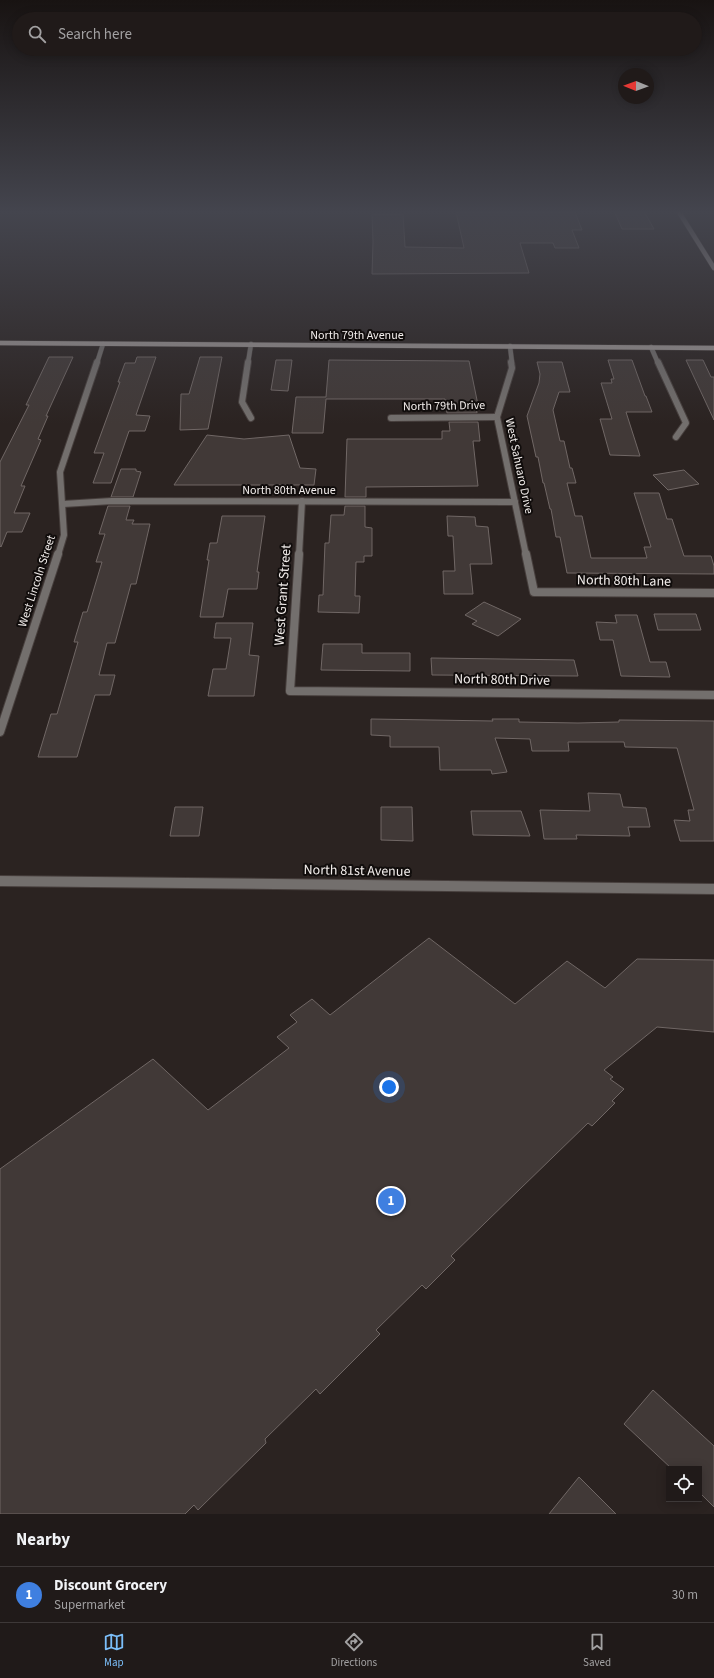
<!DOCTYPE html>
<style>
body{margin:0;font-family:"Source Sans 3",sans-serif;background:#2d2726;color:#f1f3f6}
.controls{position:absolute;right:12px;bottom:12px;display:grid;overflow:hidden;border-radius:0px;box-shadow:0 2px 10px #0003}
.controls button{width:36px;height:36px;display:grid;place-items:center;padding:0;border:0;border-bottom:1px solid #3d3838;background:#201a19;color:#f1f3f6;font:20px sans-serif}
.compass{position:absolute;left:618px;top:68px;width:36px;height:36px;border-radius:50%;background:#201a19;box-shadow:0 2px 10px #0003;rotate:271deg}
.you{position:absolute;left:389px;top:1087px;width:14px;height:14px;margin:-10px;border:3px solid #fff;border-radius:50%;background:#1a73e8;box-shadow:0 0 0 6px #1a73e833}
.badge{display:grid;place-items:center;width:26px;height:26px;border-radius:50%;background:#7bbef9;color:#fff;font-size:13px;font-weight:700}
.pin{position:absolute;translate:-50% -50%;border:2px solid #fff;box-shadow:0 1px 4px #0006}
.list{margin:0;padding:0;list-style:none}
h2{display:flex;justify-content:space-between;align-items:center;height:52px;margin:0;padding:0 16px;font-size:17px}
h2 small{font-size:13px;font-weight:400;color:#a2a1a2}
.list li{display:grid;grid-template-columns:26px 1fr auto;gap:12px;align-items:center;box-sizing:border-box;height:56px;padding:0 16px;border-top:1px solid #3d3838}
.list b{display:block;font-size:15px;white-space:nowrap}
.list p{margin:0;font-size:13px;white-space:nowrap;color:#a2a1a2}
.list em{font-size:13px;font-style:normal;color:#a2a1a2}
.icon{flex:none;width:22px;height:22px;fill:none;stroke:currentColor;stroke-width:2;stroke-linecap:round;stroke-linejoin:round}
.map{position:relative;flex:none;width:714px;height:1514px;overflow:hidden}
.search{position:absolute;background:#201a19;box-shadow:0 2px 10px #0003;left:12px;right:12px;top:12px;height:44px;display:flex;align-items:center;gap:10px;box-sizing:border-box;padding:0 14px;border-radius:22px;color:#a2a1a2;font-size:15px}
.sheet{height:108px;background:#201a19}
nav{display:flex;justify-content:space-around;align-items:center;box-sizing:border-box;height:56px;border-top:1px solid #3d3838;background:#201a19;font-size:11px;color:#a2a1a2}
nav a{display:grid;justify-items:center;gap:2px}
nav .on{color:#7bbef9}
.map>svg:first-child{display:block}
.building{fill:#413937;stroke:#706765}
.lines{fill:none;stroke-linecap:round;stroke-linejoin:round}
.street-far3-casing{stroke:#473f3d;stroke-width:5.5}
.street-far2-casing{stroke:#473f3d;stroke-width:8}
.street-far1-casing{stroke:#473f3d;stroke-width:10}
.street-casing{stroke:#473f3d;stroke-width:12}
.secondary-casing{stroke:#473f3d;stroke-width:5.5}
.street-far3{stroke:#736f6d;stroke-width:4.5}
.street-far2{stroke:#736f6d;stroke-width:6}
.street-far1{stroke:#736f6d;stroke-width:8}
.street{stroke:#736f6d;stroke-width:10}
.secondary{stroke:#9f9896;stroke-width:4.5}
.labels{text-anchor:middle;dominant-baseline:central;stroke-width:4;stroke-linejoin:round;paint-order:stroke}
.far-street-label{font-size:12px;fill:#f3eeec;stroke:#110d0c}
.street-label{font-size:14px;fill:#f3eeec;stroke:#110d0c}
</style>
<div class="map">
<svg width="714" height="1514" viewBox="0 0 714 1514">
<rect width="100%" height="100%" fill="#2b2321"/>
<!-- building -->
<g class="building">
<path d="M456,212h119l7,18h-10l7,18h-24l-2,-5h-33l9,30 -157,1 1,-32 -1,-28h31l2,33 59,1z"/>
<path d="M615,213h30l9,16h-32z"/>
<path d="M49,357h24l-27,59h2l-10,23 3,1 -20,46h4l-11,27h16l-8,19h-15l-6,15 -1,-1v-84l29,-57h-3z"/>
<path d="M137,357h19l-20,58 14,1 -5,15h-16l-18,52h-18l11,-30h-10l26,-71h-2l7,-19h10z"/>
<path d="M200,357h22l-14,72 -28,1 1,-36h8z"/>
<path d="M276,360h16l-4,31 -17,-1z"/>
<path d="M329,360l140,1 9,44h-2l1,8h-30l-2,-14h-119l-3,34h-31l4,-36h30z"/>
<path d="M608,360h24l13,36h1l6,16h-26l14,44 -30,-1 -10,-36h12l-11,-36h11l-1,-4h3z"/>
<path d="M686,360h17l8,17h3v43z"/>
<path d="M537,362h25l8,30h-11l-6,18 7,31h4l6,27h2l4,15h-9l8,33h7l9,42h56l-3,-11h7l-17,-54h25l8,26h5l12,37h27l3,10v8l-147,-1 -7,-36h-4l-5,-28h-1l-6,-26h-1l-5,-26h-2l-9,-41 12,-33 1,-9z"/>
<path d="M449,422h29l2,19h-7l5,45 -112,1v10h-21l2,-58h95v-8h8z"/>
<path d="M207,435l37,4 45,-4 11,33 16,1 -2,16h-140z"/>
<path d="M121,469h15v2l5,1 -8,25h-22z"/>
<path d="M684,470l15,14 -31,6 -15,-15z"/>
<path d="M108,506h22l-4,14h8l-2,4h18l-14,60h-5l-16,59h-8l-8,32h16l-5,20h-15l-18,62h-39l13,-43h6l21,-72h-4l9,-30h4l15,-50h-6l9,-28h-6z"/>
<path d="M345,506h20v21l7,1v28h-8v6h-8l-1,34h5l-1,17 -41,-1 1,-17h4l2,-52h4l2,-28h13z"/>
<path d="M222,516h43l-8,56h2l-2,17h-29l-5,28h-23l9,-57h-2l3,-17h7z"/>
<path d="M447,516l28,1 1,9 12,1 4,37h-22l3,30h-29l-1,-23h12l-2,-35h-5z"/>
<path d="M484,602l37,17 -23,17 -26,-12 5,-3 -12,-6z"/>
<path d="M654,614h42l5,16h-43z"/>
<path d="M615,615h22l13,47h16l4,15 -49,-1 -8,-36h-13l-4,-18 21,1z"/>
<path d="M216,623h37l-4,32 10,1 -5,40h-46l5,-27h13l5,-31h-17z"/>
<path d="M323,644h39v9h48v18l-89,-1z"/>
<path d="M431,658l143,2 4,16 -146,-1z"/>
<path d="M371,719l122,2 -1,-2h27v3l59,1 41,-1v-2l95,1v120h-34l-6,-21 16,1 -2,-11h6l-17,-62 -52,-1 -1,-5h-56l1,9h-37l-2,-12 -35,-1 12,34 -15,2 -1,-4h-51l-1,-23h-49v-11l-19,-1z"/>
<path d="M588,793l32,1 3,13 23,1 4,19h-22l2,9 -54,-1 1,4h-33l-4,-29 50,1z"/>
<path d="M175,807h28l-4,29h-29z"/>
<path d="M381,807h31l1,34 -32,-1z"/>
<path d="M471,811h50l9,25 -57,-1z"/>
<path d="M429,938l86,66 52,-43 38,27 32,-29 77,1v72l-57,-5 -53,43 9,7 -3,2 14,10 -12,12 3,2 -23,23 -4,-3 -137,133 4,4 -29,29 -4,-4 -46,45 4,4 -60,60 -4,-5 -51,50 1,4 -68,67 -4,-5 -9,9h-185v-345l153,-110 55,51 81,-62 -12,-11 20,-15 -7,-7 22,-16 18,16z"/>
<path d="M653,1390l61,56v61l-15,-15v-23h-27l-48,-45z"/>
<path d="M579,1477l37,37h-67z"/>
</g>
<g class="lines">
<defs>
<g id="street-far3">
<path d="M510,346l2,17"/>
<path d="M651,347l7,16"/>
<path d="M97,363l6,-19"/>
<path d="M248,363l3,-19"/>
</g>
<g id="street-far2">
<path d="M248,362l-6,40 9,16"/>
<path d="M511,362l1,6 -15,49 29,138"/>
<path d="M658,362l28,61 -10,14"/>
<path d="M391,418l106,-1"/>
<path d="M63,504l49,-3 403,1"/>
<path d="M58,555l6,-20 -4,-63 37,-110"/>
<path d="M299,555l3,-54"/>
</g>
<g id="street-far1">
<path d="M299,554l-9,137 424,4"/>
<path d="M526,554l8,38 180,1"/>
<path d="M0,732l58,-178"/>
</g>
<path id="street" d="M0,881l714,8"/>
<g id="secondary">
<path d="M679,212l35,56"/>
<path d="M0,343l714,5"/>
</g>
</defs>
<!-- street-far3 casing -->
<use href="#street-far3" class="street-far3-casing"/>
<!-- street-far2 casing -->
<use href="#street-far2" class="street-far2-casing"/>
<!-- street-far1 casing -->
<use href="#street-far1" class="street-far1-casing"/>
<!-- street casing -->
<use href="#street" class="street-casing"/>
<!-- secondary casing -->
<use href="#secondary" class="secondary-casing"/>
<!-- street-far3 -->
<use href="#street-far3" class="street-far3"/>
<!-- street-far2 -->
<use href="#street-far2" class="street-far2"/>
<!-- street-far1 -->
<use href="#street-far1" class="street-far1"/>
<!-- street -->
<use href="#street" class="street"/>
<!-- secondary -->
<use href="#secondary" class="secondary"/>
</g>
<!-- sky -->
<linearGradient id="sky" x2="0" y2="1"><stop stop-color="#181312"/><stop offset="0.5" stop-color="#44454e"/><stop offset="1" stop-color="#44454e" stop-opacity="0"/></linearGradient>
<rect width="714" height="424" fill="url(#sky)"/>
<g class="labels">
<!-- far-street labels -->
<g class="far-street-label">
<text x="357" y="335">North 79th Avenue</text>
<text transform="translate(444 406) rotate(-1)">North 79th Drive</text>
<text transform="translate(519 466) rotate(78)">West Sahuaro Drive</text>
<text x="289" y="490">North 80th Avenue</text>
<text transform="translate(37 581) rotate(-72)">West Lincoln Street</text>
</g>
<!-- street labels -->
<g class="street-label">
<text transform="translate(624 581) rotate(1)">North 80th Lane</text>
<text transform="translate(283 595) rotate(-86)">West Grant Street</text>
<text transform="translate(502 680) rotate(1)">North 80th Drive</text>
<text transform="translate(357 871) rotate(1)">North 81st Avenue</text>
</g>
</g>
</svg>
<div class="controls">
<button><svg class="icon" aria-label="locate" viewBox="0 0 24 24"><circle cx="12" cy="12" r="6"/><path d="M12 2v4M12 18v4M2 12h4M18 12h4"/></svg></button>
</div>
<svg class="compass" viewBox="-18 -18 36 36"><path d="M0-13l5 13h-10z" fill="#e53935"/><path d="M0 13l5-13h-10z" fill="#a2a1a2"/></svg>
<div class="you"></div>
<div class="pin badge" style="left:391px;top:1201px;background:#3f7fe0">1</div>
<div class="search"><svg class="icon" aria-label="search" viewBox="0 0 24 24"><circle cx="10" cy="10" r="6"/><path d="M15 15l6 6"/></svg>Search here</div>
</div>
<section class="sheet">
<h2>Nearby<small></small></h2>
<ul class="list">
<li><span class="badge" style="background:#3f7fe0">1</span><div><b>Discount Grocery</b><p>Supermarket</p></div><em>30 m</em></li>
</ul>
</section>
<nav>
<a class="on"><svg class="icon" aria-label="map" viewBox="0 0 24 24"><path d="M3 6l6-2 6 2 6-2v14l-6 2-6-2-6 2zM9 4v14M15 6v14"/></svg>Map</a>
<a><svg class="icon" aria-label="directions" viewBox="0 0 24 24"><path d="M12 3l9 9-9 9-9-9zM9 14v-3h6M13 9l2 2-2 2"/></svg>Directions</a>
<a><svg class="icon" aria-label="saved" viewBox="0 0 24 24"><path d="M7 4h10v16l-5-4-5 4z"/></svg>Saved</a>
</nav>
